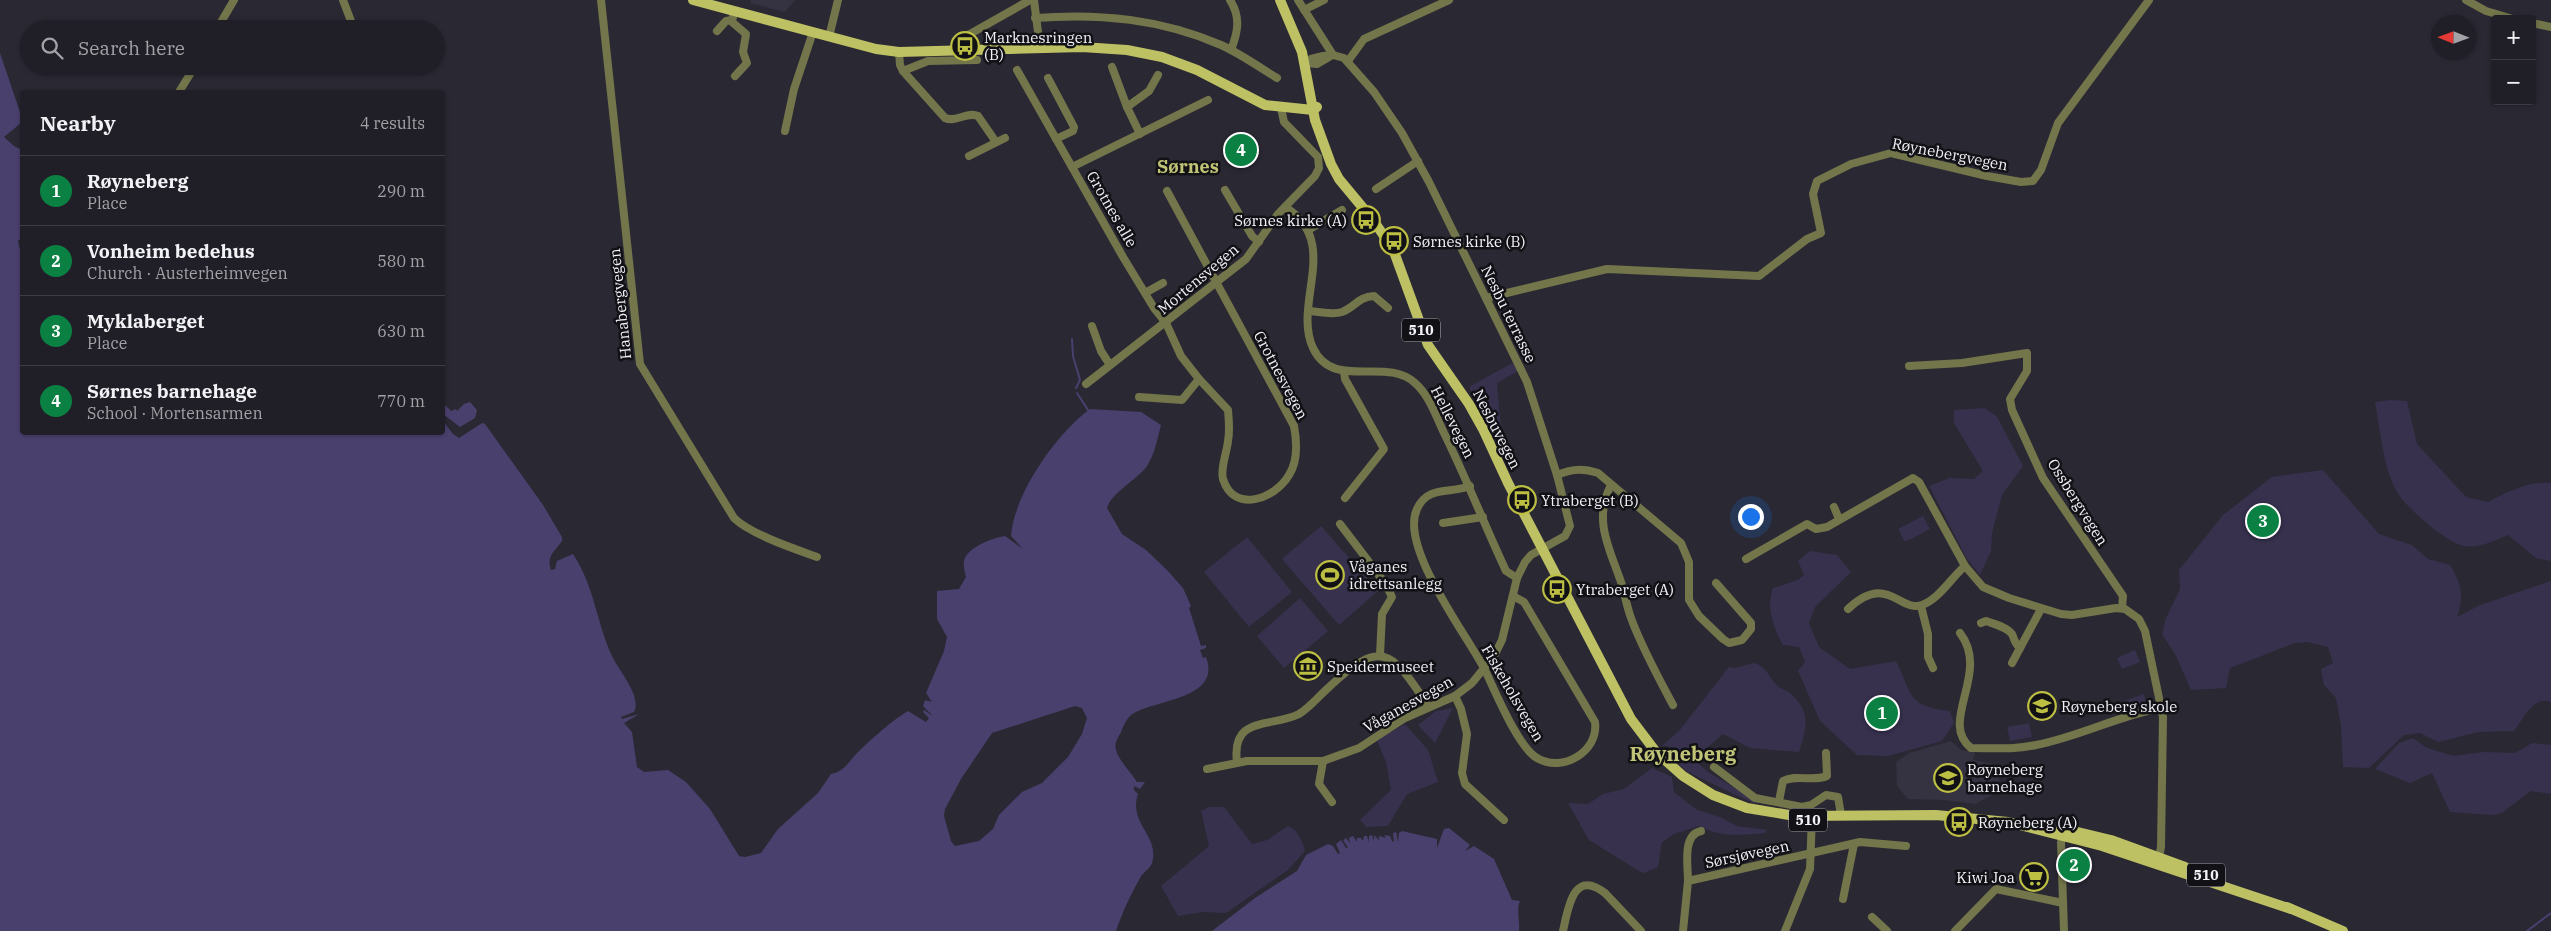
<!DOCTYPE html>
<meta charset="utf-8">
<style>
body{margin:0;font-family:"IBM Plex Serif",serif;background:#2d2b32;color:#f1f3f6}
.controls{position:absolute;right:15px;top:15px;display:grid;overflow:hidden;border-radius:5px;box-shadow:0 1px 4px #0004}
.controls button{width:45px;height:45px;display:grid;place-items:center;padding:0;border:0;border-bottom:1px solid #3d3c43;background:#201e26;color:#f1f3f6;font:25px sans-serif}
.compass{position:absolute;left:2431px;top:15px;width:45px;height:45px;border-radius:50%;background:#201e26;box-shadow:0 1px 4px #0004;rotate:271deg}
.you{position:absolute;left:1750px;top:516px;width:18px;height:18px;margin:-12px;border:4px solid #fff;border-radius:50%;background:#1a73e8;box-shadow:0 0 0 8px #1a73e833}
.badge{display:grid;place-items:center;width:32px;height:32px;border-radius:50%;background:#0b8043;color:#fff;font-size:16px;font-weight:700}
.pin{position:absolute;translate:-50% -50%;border:2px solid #fff;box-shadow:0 1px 5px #0006}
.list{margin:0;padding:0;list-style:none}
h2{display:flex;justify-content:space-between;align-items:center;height:65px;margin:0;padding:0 20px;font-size:21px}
h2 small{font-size:16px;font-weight:400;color:#a2a2a7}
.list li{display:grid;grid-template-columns:32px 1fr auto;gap:15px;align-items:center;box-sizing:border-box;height:70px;padding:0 20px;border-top:1px solid #3d3c43}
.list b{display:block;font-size:19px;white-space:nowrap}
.list p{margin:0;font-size:16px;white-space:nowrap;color:#a2a2a7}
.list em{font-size:16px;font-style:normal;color:#a2a2a7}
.icon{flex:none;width:28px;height:28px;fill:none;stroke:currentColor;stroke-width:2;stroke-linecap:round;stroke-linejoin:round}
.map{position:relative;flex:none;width:2551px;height:931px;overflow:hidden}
.search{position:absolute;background:#201e26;box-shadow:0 1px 4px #0004;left:20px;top:20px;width:425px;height:55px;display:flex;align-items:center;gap:12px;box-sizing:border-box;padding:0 18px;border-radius:28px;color:#a2a2a7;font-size:19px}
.panel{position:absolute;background:#201e26;box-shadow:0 1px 4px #0004;left:20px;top:90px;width:425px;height:345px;border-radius:5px}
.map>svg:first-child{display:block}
.built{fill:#353242}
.green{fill:#37314e}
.water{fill:#4a406e;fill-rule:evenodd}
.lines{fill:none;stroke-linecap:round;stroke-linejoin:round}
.stream{stroke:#4a406e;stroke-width:2}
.minor{stroke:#73754a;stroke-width:8}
.major{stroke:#bec064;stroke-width:10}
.labels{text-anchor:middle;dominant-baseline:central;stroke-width:5;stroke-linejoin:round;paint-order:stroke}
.shield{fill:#121216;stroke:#afaeb5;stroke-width:1}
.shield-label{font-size:14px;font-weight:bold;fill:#f2f1f9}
.poi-label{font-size:15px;fill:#f2f1f9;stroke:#121216;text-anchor:start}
.street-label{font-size:15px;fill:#f2f1f9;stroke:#121216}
.quarter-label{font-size:18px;font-weight:bold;fill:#c1c476;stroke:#121216}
.district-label{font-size:20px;font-weight:bold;fill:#c1c476;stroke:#121216}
</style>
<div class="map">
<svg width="2551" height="931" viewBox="0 0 2551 931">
<rect width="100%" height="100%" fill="#2a2833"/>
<!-- built -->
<g class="built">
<path d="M751,0h44l-10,12 -35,-9z"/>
<path d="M1951,741l10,9 14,2 -2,8 26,5 2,6 -4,21 -21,12 -33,-4 -35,-1 -11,-13 -1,-24 13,-9z"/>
</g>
<!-- green -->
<g class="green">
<path d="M1514,362l4,9 -21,12 5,57 -3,3 -30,-56z"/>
<path d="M2390,400l17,1 10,43 49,53 22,5c20,-10 40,-21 63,-19v78l-15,-3 -28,-23c-12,5 -30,14 -44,11 -17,-3 -55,-36 -65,-51 -15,-21 -19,-67 -24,-93z"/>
<path d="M1985,408l12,9 26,49 -21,29 -10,38 -1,18 -11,24 -13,-16 -38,-73 20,-8 25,1 9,-8 -29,-48v-13z"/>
<path d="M2323,470l56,64 33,11 16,14 22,6c12,20 14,31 7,52l23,-12 71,-24v121c-18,-7 -27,17 -37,29l-36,1 -40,10 -18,-9 -16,2 -35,33 -26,-1 -2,-41 -5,-28 -12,-13 -3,-16 12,-6 -5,-16 -21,-5 -12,1 -65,25 -4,20 -35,2 -16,-36 -13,-20 4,-16 14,-29 -1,-19 44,-55 49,-38z"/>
<path d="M1923,516l7,13 -25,13 -7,-13z"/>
<path d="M1321,526l57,65 -39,34 -57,-66z"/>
<path d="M1247,537l45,55 -43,35 -45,-55z"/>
<path d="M1810,551l27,4 14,17 -36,35 -6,16 10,24 31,22 46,-8c17,33 10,45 54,50l4,12 -12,18 -54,15 -31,-1 -37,-34 -22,-50 7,-9 -6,-15 -16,-2c-10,-18 -17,-38 -10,-57l25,-8 6,-5 -6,-14z"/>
<path d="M1300,598l28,33 -44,37 -27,-32z"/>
<path d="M2135,650l5,12 -18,7 -5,-11z"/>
<path d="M1754,663c14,4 15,16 25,24 4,3 10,4 13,8 20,19 14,34 7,57l-49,-4 -27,-14 -29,25 14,13 47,28v4l-67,-32 -15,-12 -4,-14h-7l17,-15 50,-64 6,1z"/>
<path d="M2144,694l3,11 -29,8 -2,-9z"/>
<path d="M1453,708l-18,35 -17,-18 18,-14z"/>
<path d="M2029,723l3,14 -22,4 -3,-14z"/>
<path d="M1405,724l23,26 10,32 -31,12 -19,32 -22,1 -6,-7 31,-30 -5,-28 -9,-22z"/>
<path d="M2413,738l14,10 27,8 30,-4 31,1 17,-10 19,2v49l-20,-3 -29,22 -9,2 -43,-3 -18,-39 -22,10 -35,-14 24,-26z"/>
<path d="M1652,768l20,9 2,15 23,18 23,7 17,9 30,4 -2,3c-24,2 -44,5 -66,-7l-25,8 -12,8 -4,25 -14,6 -5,-2 -50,-31 -21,-37 20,1 15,-10 21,-5z"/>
<path d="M1209,807h15l28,37 15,-4 21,-14c11,5 14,15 17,25l-17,19 -62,43 -23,-1 -25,4 -17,-30 48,-40 -8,-35z"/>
</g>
<!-- water -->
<g class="water">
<path d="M0,53l22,65 -1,5 -17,14 10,9 8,4v87l-4,4 4,17v174h420l1,-11 10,13 6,4 23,-15 3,1 58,81 19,32v4c-7,11 -16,14 -11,29l4,-1 2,-8 16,-7c21,31 24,70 39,102 7,15 30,40 22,56l-13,5 1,2 17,-5 -15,9 8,9 5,35 7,5 24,-2 18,12 24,27 29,47 6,1 16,-4 17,-24 40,-36 13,-19c15,-3 19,-15 29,-24 15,-14 30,-28 48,-39l18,11 3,-4 -6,-6 1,-2 9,6 -10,-10 2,-6 7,2 -6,-9 18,-42 3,-14 -10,-18v-28l22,-2 7,-12c-1,-5 -3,-11 -2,-16 3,-14 29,-23 41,-25l18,13 -12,-13c3,-42 45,-102 79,-127l51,3 20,13c-4,15 -6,28 -14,41 -9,13 -36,27 -40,42l15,26 24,16 21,20 16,18 8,18 -2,2 12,38 5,-1v3l-6,2 3,8 3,-1c16,43 -52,42 -75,58 -5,4 -8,12 -10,17 -3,6 -7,11 -5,18 3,11 15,22 21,32h8l-5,7 -6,-3v4l4,4c-10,30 22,41 14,69 -2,6 -9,9 -12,15 -9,16 -18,35 -24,53h-1116zM1075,706l7,2 5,10 -5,16 -14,23 -26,26 -20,9 -23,23 -6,14 -14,12 -24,5 -4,-5 -7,-25 1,-7 16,-30 31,-46z"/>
<path d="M470,402l7,8 -2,8 -15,9 -17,-13v-11l8,8 5,-2 1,2 7,-7z"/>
<path d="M1449,828l21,17 -5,6 9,-5 20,13 18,41 8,1c-4,8 0,20 -1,30h-307l43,-33 42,-27 9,-16 22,-11 5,2 5,8 2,-1 -4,-9 5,-4 5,8h2l-5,-8 3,-2 4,5 -1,-5 4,-2 4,6v-4h4l2,3 1,-5h3l2,6v-6l3,-1 2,6v-6l5,5v-4l7,2 -2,-3 6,1 2,5 2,1 -1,-9 3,-1 2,10 1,-9 3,-2 35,8v9l7,-19z"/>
</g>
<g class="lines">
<!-- stream -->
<g class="stream">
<path d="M1072,339l1,17 7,24 -4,8"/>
<path d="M1077,393l11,17"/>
<path d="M2527,931l24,-18"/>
</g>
<!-- minor -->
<g class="minor">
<path d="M343,0l11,29"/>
<path d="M601,0l39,364 94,154c16,16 61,31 83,39"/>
<path d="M1034,0l6,48"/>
<path d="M1230,0c11,17 8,32 1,50"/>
<path d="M1298,0l35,55"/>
<path d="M2466,0l20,11 27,8"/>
<path d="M1304,10l20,-10"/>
<path d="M734,11l-2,11 14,12 -3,18 4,11 -12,13"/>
<path d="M1035,18c65,-5 126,1 186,27 20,9 38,22 56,33"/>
<path d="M2532,23l19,4"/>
<path d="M217,29l17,-29"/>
<path d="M717,31l9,-10 6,-1"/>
<path d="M829,37l9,-37"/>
<path d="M960,37l10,-3 60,-34"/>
<path d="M899,52l1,13 3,6 42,47c11,5 22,-7 33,-2l18,26"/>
<path d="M1348,61l16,-22 85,-39"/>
<path d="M1306,63l11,1 12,-7"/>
<path d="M1112,67l15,40 13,27"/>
<path d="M1017,70l106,187 31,51 12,15 15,33 18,23 29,31c1,11 2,21 0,31 -1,11 -8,28 -5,38 11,35 52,20 66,-4 9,-14 8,-33 5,-49l-127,-235"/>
<path d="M903,71l25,-10 49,-1"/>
<path d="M1048,78l26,49 -1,4 -17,8"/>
<path d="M179,92l16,-26"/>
<path d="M1127,107l22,-16 9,-16"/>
<path d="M785,131l9,-42 19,-57"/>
<path d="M969,156l36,-18"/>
<path d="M1072,167l136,-67"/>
<path d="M1376,189l42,-28"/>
<path d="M1225,190l27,46 7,6"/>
<path d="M1285,207c57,35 7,96 28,141 20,43 73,8 102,35 15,13 21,34 30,52 22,45 40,91 61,136l11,7"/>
<path d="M1308,230l34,-20"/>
<path d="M1145,293l18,-10"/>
<path d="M1486,298l121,-29 152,7 48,-37 14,-6 -8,-39 4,-13 34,-17 40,-11 96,23 34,6 12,-1 8,-11 17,-47 91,-123"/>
<path d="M1310,311c9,1 23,4 32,1 13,-5 16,-15 32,-16l14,12"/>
<path d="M1092,326l9,25 9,14"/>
<path d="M1909,366l53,-3 65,-10v18l-17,28 2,11 31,68 80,118 -1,12"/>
<path d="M1344,372l1,7 39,70 -39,49"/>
<path d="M1086,384l160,-125 32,-45 37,-38 4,-8 -1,-11 -34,-35 -3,-14"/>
<path d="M1139,397l43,3 17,-21"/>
<path d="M1557,475c15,-6 25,-7 41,-2l83,70 8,19v38l10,16 24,23 6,4 13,-3 9,-11v-6l-35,-40"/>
<path d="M1611,485c-19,36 0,66 11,100 3,11 5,22 9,33 11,30 27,59 42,87"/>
<path d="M1470,486c-20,8 -42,-1 -53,23 -18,38 50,126 68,161 10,21 33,77 52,88 25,15 62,-6 58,-36l-71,-120 -11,-6"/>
<path d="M1834,507l5,12"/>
<path d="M1443,523l40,-6"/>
<path d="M1340,524l45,59 7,14 -10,17 -2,41"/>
<path d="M1746,559l61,-35 9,5 11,-2 86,-49 6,4 46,84 18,21 26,11 52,16 11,1 44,-7 9,1 14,10 6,12 18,86 -2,130 -2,10 -4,3"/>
<path d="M1921,606l7,28v23l5,11"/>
<path d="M1848,609c39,-37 52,4 74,-4 17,-6 29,-27 43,-39"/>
<path d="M1981,623l5,-2c8,3 21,6 26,13 3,6 2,9 8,14"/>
<path d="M1960,633c31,40 -22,89 11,115 22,0 43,2 65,-3 42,-8 82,-29 124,-37"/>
<path d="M2012,663l29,-54"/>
<path d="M1455,696l6,13 6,25 -5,39 3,11 39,36"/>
<path d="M1323,761l-4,23 13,18"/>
<path d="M1237,762c-6,-47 34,-34 62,-48 10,-6 19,-17 28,-25 54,-51 64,-40 101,17"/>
<path d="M1714,767l41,31 47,9 9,-2 15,-10 12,2 3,18"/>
<path d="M1207,769l40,-8h76l36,-13 46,-30 50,-22 17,-13 22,-27 8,-16 15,-62 8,-16 6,-7 34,-19 5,-10 -13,-51 -30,-93 -98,-200 -27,-49 -28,-41 -30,-34 -11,-3 -10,1 -12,3 -5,4"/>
<path d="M1779,801l4,-20c13,-7 30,1 44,-5l-1,-23"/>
<path d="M1688,881c0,-16 -6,-46 13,-50"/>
<path d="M1843,899l11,-55"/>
<path d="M1872,917l15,14"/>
<path d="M1563,931c5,-22 10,-63 42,-38l36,38"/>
<path d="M1683,931l5,-50 172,-39 46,4"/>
<path d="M1785,931l25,-62 2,-53"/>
<path d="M1955,931l41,-42 67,14"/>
<path d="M2064,931l-3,-89 4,-9"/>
</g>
<!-- major -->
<g class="major">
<path d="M693,0l183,49 23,3 183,-5 45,3 35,7 35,13 68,35 48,5 4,-3"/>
<path d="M1280,0l22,52 13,68 16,44 8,15 34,41 20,29 35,96 41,59 14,25 25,54 123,236 25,33 27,24 30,19 34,13 48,8 141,-1 72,7 94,24 189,63"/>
<path d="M2061,828l50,12 74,27"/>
<path d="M2287,907l56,24"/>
</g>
</g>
<!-- icons -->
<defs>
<symbol id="bus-ring" viewBox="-11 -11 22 22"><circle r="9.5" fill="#121216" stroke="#bdbf43" stroke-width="1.5"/><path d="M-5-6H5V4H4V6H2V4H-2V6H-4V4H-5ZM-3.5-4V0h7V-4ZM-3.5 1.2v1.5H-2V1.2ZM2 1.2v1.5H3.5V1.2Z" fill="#bdbf43"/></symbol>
<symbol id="stadium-ring" viewBox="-11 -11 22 22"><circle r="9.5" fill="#121216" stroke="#bdbf43" stroke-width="1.5"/><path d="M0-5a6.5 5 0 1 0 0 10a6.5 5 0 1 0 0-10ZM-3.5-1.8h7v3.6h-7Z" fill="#bdbf43"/></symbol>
<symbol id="museum-ring" viewBox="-11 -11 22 22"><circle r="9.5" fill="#121216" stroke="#bdbf43" stroke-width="1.5"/><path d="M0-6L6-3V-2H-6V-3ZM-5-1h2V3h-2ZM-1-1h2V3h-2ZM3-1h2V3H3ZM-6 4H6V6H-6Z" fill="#bdbf43"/></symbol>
<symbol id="school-ring" viewBox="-11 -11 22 22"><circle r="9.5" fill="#121216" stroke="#bdbf43" stroke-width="1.5"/><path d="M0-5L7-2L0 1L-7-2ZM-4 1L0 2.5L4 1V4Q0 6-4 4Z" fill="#bdbf43"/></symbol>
<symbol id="supermarket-ring" viewBox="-11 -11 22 22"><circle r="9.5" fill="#121216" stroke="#bdbf43" stroke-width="1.5"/><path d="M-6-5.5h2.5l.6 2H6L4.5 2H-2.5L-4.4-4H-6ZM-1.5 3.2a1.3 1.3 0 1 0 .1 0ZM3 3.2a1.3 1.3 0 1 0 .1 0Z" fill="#bdbf43"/></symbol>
</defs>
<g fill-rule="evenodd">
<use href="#bus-ring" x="949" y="30" width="32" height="32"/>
<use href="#bus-ring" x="1350" y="204" width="32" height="32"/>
<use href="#bus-ring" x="1378" y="225" width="32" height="32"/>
<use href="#bus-ring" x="1506" y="484" width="32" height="32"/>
<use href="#stadium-ring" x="1314" y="559" width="32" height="32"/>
<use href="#bus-ring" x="1541" y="573" width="32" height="32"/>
<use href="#museum-ring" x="1292" y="650" width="32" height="32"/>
<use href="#school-ring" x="2026" y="690" width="32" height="32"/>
<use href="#school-ring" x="1932" y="762" width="32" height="32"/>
<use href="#bus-ring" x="1943" y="806" width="32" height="32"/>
<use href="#supermarket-ring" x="2018" y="861" width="32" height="32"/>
</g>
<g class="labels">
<!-- shield labels -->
<g class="shield">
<rect x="1402" y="318.5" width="38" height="23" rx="4"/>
<rect x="1789" y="808.5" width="38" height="23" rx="4"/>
<rect x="2187" y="863.5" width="38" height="23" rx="4"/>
</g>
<g class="shield-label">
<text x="1421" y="330">510</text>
<text x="1808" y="820">510</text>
<text x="2206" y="875">510</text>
</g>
<!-- poi labels -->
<g class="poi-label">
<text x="984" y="37">Marknesringen<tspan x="984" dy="17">(B)</tspan></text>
<text x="1347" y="220" text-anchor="end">Sørnes kirke (A)</text>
<text x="1413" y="241">Sørnes kirke (B)</text>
<text x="1541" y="500">Ytraberget (B)</text>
<text x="1349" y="566">Våganes<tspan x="1349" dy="17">idrettsanlegg</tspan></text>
<text x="1576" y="589">Ytraberget (A)</text>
<text x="1327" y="666">Speidermuseet</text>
<text x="2061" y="706">Røyneberg skole</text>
<text x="1967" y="769">Røyneberg<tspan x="1967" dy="17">barnehage</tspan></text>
<text x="1978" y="822">Røyneberg (A)</text>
<text x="2015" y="877" text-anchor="end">Kiwi Joa</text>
</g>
<!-- street labels -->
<g class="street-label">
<text transform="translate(1950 154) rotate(11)">Røynebergvegen</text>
<text transform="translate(1112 209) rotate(60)">Grotnes alle</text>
<text transform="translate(1198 279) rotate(-40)">Mortensvegen</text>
<text transform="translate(620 304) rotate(-96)">Hanabergvegen</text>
<text transform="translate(1509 314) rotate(64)">Nesbu terrasse</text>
<text transform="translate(1281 375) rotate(62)">Grotnesvegen</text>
<text transform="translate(1453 422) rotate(63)">Hellevegen</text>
<text transform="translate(1497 429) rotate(63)">Nesbuvegen</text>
<text transform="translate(2078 502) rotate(58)">Ossbergvegen</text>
<text transform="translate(1513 693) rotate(60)">Fiskeholsvegen</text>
<text transform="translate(1408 704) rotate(-29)">Våganesvegen</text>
<text transform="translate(1747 854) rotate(-12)">Sørsjøvegen</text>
</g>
<!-- quarter labels -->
<g class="quarter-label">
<text x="1188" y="166">Sørnes</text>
</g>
<!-- district labels -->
<g class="district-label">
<text x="1683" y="753">Røyneberg</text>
</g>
</g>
</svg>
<div class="controls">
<button>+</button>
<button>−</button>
</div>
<svg class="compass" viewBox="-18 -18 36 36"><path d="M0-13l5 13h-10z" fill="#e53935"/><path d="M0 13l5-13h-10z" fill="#a2a2a7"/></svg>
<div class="you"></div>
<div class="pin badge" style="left:1882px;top:713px">1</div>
<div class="pin badge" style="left:2074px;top:865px">2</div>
<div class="pin badge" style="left:2263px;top:521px">3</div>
<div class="pin badge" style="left:1241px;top:150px">4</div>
<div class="search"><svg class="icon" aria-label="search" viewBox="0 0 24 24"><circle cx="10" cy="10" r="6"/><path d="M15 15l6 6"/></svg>Search here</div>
<section class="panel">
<h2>Nearby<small>4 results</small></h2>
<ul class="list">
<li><span class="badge">1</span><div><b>Røyneberg</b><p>Place</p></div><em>290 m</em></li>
<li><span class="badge">2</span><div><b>Vonheim bedehus</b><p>Church · Austerheimvegen</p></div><em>580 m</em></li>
<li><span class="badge">3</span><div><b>Myklaberget</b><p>Place</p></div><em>630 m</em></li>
<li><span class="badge">4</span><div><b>Sørnes barnehage</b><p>School · Mortensarmen</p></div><em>770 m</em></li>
</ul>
</section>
</div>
